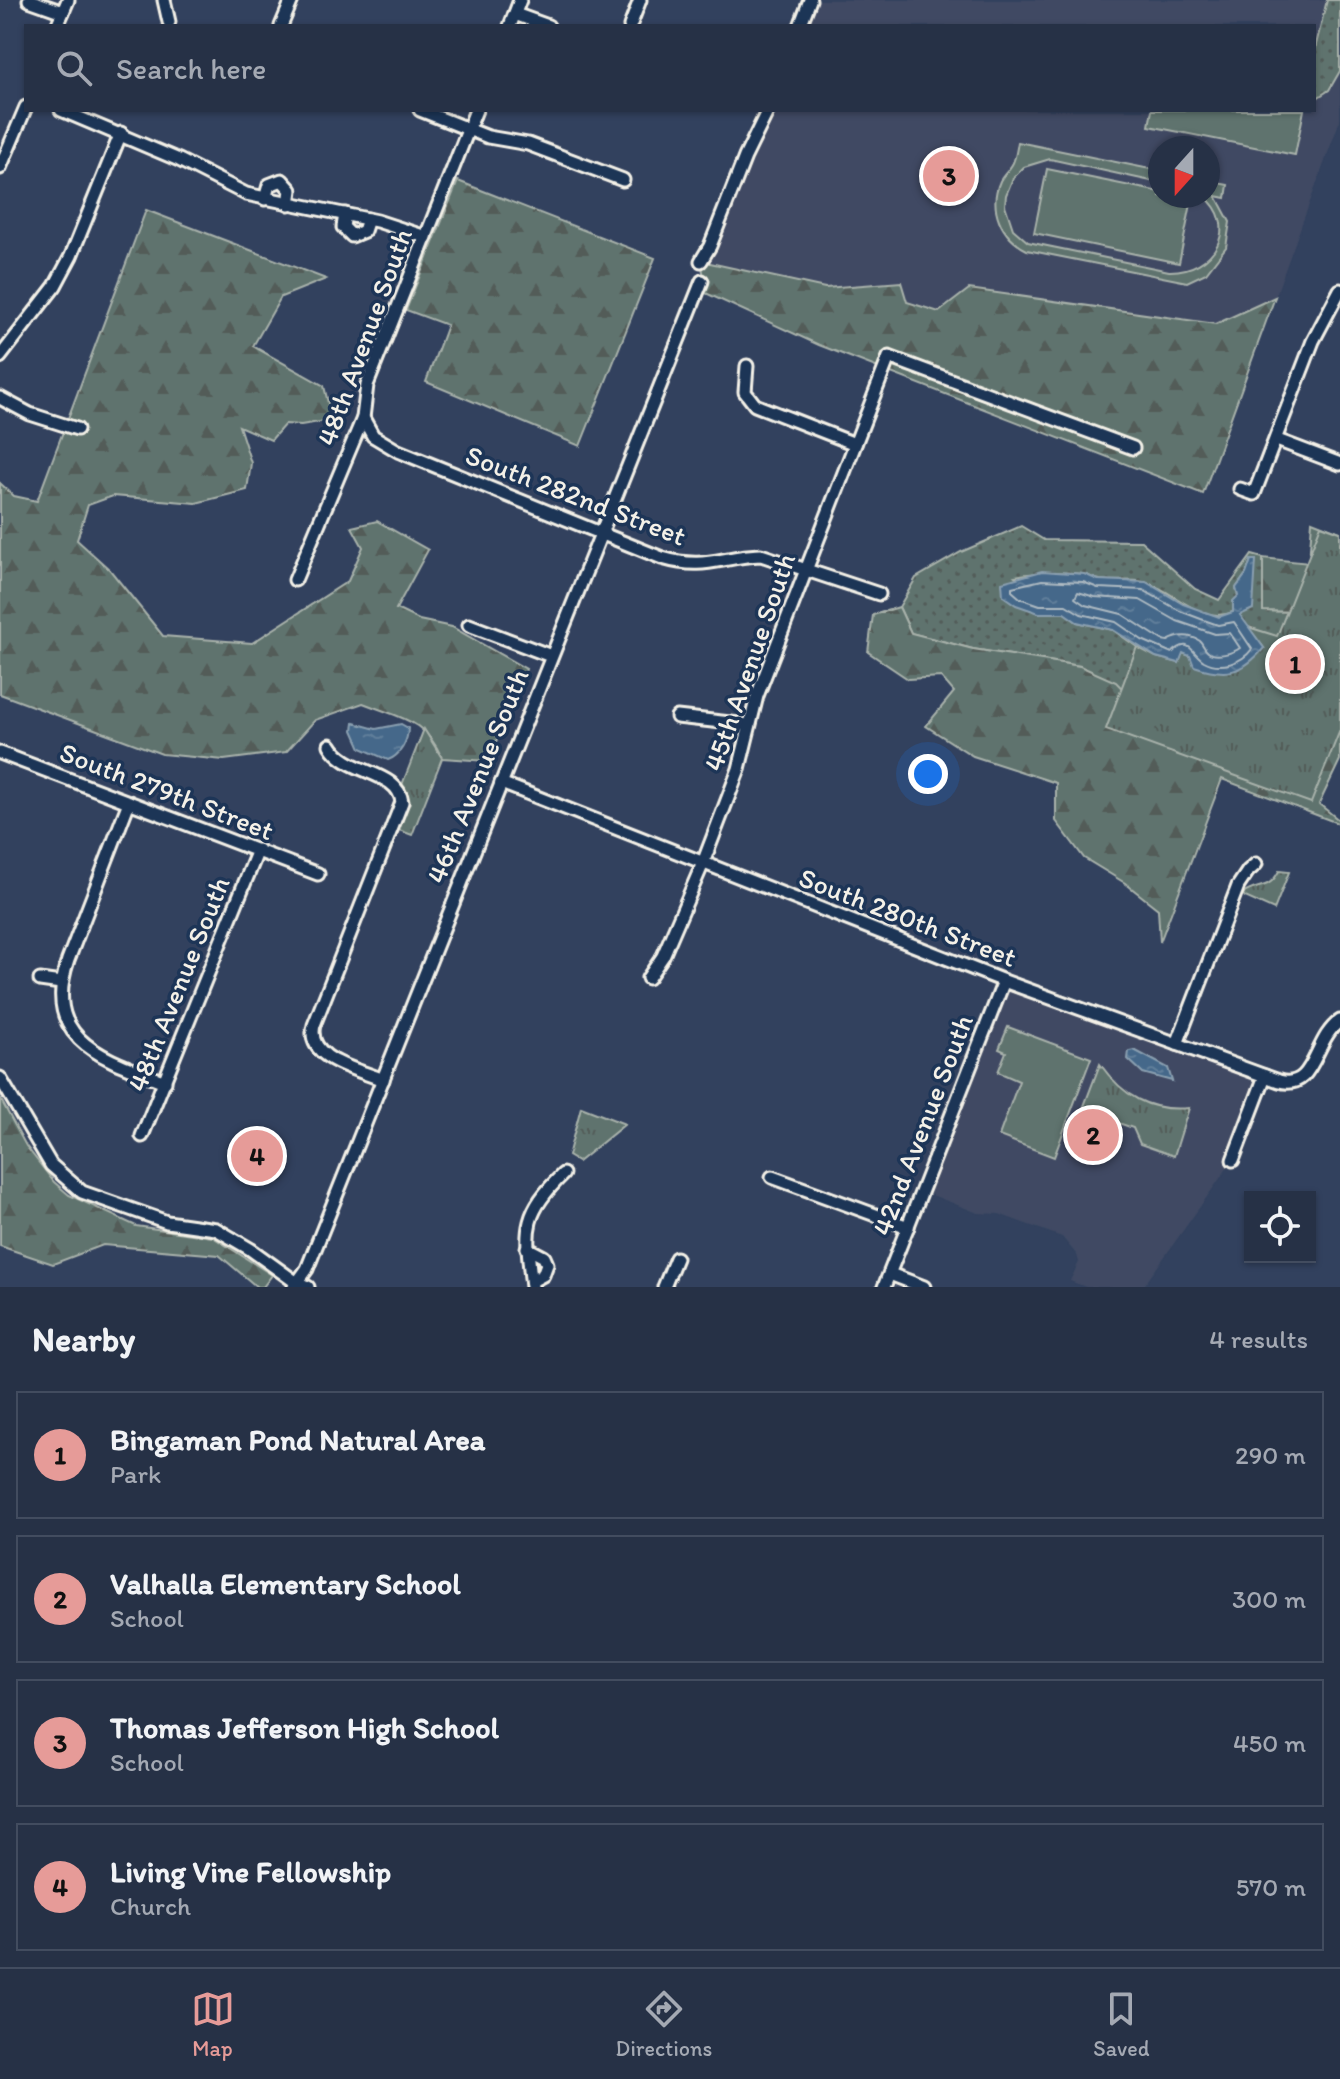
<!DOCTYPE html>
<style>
body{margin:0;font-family:Itim,sans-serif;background:#323d51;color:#f1f3f6}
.controls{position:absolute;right:24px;bottom:24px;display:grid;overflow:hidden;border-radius:0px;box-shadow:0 2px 6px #0004}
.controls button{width:72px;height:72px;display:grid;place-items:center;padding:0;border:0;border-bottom:2px solid #424c5f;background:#263146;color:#f1f3f6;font:40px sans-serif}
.compass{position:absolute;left:1148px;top:136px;width:72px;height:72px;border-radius:50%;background:#263146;box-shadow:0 2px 6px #0004;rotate:201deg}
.you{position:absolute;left:928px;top:774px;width:28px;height:28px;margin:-20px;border:6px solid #fff;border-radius:50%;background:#1a73e8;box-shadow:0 0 0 12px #1a73e833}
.badge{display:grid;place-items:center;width:52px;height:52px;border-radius:50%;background:#e69b98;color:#111;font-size:26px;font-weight:700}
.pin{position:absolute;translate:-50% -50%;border:4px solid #fff;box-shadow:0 2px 8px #0006}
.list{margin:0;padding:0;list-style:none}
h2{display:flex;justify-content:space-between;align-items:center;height:104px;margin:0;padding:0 32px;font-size:34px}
h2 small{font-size:26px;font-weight:400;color:#a4a9b3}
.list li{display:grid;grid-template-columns:52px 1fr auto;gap:24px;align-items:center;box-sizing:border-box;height:128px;margin:0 16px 16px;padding:0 16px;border:2px solid #424c5f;border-radius:0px}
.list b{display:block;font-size:30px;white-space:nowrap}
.list p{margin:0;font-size:26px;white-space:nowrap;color:#a4a9b3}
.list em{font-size:26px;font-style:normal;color:#a4a9b3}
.icon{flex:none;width:44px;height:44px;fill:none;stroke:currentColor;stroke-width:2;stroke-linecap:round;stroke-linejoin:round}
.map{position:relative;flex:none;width:1340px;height:1287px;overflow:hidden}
.search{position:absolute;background:#263146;box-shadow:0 2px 6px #0004;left:24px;right:24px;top:24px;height:88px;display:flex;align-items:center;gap:20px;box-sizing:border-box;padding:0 28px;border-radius:0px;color:#a4a9b3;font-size:30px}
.sheet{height:680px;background:#263146}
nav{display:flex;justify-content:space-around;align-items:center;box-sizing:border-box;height:112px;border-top:2px solid #424c5f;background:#263146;font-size:22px;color:#a4a9b3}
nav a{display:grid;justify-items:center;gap:4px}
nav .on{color:#e69b98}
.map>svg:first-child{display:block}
.built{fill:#404a63;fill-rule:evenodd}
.grass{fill:url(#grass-dots);stroke:#a9b2ab;stroke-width:2;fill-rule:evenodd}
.forest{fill:url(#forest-firs);stroke:#a9b2ab;stroke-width:2}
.park{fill:url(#park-tufts);stroke:#a9b2ab;stroke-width:2}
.garden{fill:#5e736e;stroke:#a9b2ab;stroke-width:2}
.water{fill:url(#water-ripples);stroke:#8a9fb0;stroke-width:2}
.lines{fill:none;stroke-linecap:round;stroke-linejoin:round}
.shore{stroke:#aebac2;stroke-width:2}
.minor-casing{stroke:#f4f1e8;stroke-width:17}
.minor{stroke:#1d3557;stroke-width:11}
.labels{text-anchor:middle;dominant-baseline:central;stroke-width:7;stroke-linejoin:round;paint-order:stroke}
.street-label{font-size:28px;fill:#f4f1e8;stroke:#1d3557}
</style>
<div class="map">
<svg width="1340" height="1287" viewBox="0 0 1340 1287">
<defs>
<pattern id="grass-dots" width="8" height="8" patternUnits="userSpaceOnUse" patternTransform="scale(2)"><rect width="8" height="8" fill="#5e736e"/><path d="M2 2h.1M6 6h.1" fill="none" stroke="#525b58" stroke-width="1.8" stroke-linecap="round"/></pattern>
<pattern id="forest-firs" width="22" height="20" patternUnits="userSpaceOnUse" patternTransform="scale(2)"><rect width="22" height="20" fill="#5e736e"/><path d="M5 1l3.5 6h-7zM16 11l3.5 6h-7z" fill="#525b58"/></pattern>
<pattern id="park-tufts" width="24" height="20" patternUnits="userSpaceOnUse" patternTransform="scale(2)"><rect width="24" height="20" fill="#5e736e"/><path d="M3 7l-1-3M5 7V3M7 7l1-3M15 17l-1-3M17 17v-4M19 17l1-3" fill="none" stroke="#525b58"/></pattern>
<pattern id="water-ripples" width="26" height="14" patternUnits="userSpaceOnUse" patternTransform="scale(2)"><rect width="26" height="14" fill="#44688a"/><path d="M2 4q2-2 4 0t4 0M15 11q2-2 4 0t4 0" fill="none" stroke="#607e9a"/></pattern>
</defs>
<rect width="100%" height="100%" fill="#32415e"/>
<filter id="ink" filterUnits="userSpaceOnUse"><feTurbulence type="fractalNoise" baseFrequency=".0125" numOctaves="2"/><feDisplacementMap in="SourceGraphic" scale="16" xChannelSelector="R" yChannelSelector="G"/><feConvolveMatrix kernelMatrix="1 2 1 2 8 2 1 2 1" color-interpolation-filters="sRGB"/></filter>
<g filter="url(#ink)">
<!-- built -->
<g class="built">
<path d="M810,0h530v120l-65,177 -59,27 -247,-35 -30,23 -32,-10 -6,-20 -76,6 -124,-27 67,-151h546v-84h-514zM1160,148h48v48h-48z"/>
<path d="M1004,981l261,95 -32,84 -90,127h-57l-16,-6 9,-19 -2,-7 -15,-18 -63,-23 -21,-1 -56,-22z"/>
</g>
<!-- grass -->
<g class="grass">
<path d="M1327,0h13v71l-11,19 -15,10v-47z"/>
<path d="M1021,526l23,14 97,1 54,48 24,11 33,-45 11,3v53l77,2 -205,90 -55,-37 -107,-17 -62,-16 -12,-26 17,-29 45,-26zM1251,560l-11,55 -103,32 -24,-17 -36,-8 -62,-46c23,-4 45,-5 68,-2 5,1 11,5 17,6 14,2 29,-1 43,2 30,6 56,44 90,30l5,-16 -2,-8 10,-14z"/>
</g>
<!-- forest -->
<g class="forest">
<path d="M458,181l197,77 -75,188 -154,-64 21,-57 -41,-15z"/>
<path d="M146,210l180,69 -45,18 -28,49 71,40 8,34 -31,5 -16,-1 -14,16 -32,-14 12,37 -4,27 -51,13 -83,-7 -25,9 -11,35 33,30 53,66 89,7 96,-62 15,-34 -11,-20 25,-6 51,29 -32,59 23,11 33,7 74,42 -38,92 -46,-3c-17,-39 -42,-40 -79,-55l-48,17 -29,32 -62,8 -62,-6 -162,-60v-211l14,13 23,5z"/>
<path d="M701,261l124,27 76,-6 6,20 32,10 30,-23 247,35 59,-27 -72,197 -384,-149 -120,-55 5,-13z"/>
<path d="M1312,521l28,11v81l-77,-2v-53l46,5z"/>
<path d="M899,607l12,26 62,16 107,17 36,16 20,21 204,-24v81l-21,44 21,17v3l-118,-45 -62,163 -2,-33 -33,-26 -41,-25 -28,-37v-38l-83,-27 -47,-30 28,-34 -13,-15 -33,2 -40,-27 5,-37z"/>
<path d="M0,1098l26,48 28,36 15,13 67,31 77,11 59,38 -9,12h-6l-38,-32 -116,-10 -50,19 -53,-18z"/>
</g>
<!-- park -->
<g class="park">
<path d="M1321,525l19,7v198l-29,73 -205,-74 31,-82 19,10 23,6 3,-10 8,3 74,-8 -16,-21 29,9z"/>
<path d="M424,729l18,29 -30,77 -16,-6 10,-27 -4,-17z"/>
<path d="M1279,871l10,1 -15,38 -29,-13 -2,-3c15,-11 26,-3 36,-23z"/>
<path d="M1100,1064c23,32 49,48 89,44l-15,48 -34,-12 -7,-16 -23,-8 -5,12 -27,-10z"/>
<path d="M581,1107l44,17 -47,38 -10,-6z"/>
</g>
<!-- garden -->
<g class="garden">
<path d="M1152,110h152l-9,45 -146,-29z"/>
<path d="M1018,142l142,29v12l-110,-24 -26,8 -11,11 -7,17 -1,10 8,24 15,13 141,29c45,1 72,-45 35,-75h4v-15l20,4 -2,13 -10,-2 14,26 -4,25 -20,26 -19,9 -160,-32c-26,-13 -39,-42 -27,-69 4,-8 12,-13 14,-21 2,-5 3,-13 4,-18z"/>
<path d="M1047,169l113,23v4l32,3 -13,64 -145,-30z"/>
<path d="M1008,1027l83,31 -37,99 -55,-21 20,-55 -21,-9 8,-20 -7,-3z"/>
</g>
<!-- water -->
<g class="water">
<path d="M1251,560h5l-3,49 -13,6 24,33c-22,26 -38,29 -70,18l-4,-10 -7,-3 -4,10 -23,-6 -43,-27 -36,-8 -13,-9h-25l-23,-8 -13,-9 -1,-14 40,-11 42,3 14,6 48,2 37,22 36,13 14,-5v-11l5,-5 -2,-8 10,-14z"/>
<path d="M354,723l22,6 25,-5 7,4c0,13 -8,28 -20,32l-27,-12 -8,-18z"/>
<path d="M1134,1050l34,18 4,13 -29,-8 -15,-14 1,-8z"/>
</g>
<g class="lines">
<!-- shore -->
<g class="shore">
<path d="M1042,580l41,2 15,6 45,2 37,21 21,8 17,6 16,-3 18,27c-10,14 -32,21 -48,12 -13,-8 -14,-25 -32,-8l-30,-13 -26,-18 -35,-8 -15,-9h-26l-20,-7 -8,-7v-4z"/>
<path d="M1078,592l17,5 45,3 37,21 38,13 15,-1 10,15c-7,5 -24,10 -32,4 -4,-3 -5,-8 -8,-11 -11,-7 -21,-6 -32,0l-6,-1 -40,-26 -37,-9 -10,-7z"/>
</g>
<defs>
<g id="minor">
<path d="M29,0l34,12"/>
<path d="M164,0l5,22"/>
<path d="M515,14l33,12"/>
<path d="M57,26l11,-26"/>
<path d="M281,26l11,-26"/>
<path d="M510,26l10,-26"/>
<path d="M630,26l10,-26"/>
<path d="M800,26l10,-26"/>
<path d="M61,110l118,50 67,34 131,27 49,16"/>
<path d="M420,110l68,27 40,7 95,36"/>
<path d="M0,168l26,-61"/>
<path d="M265,199l4,-14 13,-5 9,10 -2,14"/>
<path d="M345,214l-2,13 9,9 12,-5 4,-12"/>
<path d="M701,261l9,-15 35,-89 23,-47"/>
<path d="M0,357l55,-71 16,-30 50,-123"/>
<path d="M747,366l-2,26 10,13 100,39"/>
<path d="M0,398l30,16 47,15"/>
<path d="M363,418l10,18 25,15 264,107c44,13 59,-2 99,-3l118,39"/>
<path d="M1277,440l63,24"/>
<path d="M1240,489l14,5 59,-153 27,-51"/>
<path d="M295,580l68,-162 4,-33 109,-275"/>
<path d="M469,625l82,31"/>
<path d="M677,717l71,8"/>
<path d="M330,745c17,30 68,25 72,57l-88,223c-9,35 44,44 69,55"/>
<path d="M0,753l318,121"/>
<path d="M501,783l503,198 275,100c37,10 34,-42 61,-60"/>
<path d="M129,802l-61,158c-27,81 35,98 97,122"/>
<path d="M648,978l15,-22 40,-93 36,-94 18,-73 132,-339 244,91"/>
<path d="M40,980l21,3"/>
<path d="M1177,1044l61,-158 10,-15 8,-7"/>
<path d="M0,1078l51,87 31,27 85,30 49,7 34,20 47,34 11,4"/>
<path d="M142,1136l116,-286"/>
<path d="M1233,1160l32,-84"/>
<path d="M772,1177l136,50"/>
<path d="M527,1248l17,9 3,7 -4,11 -11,6"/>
<path d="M890,1274l34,13"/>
<path d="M294,1287l13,-18 395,-988"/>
<path d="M532,1287c-6,-55 -12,-71 31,-113"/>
<path d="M664,1287l12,-29"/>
<path d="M884,1287l120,-306"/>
</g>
</defs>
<!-- minor casing -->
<use href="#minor" class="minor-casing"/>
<!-- minor -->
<use href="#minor" class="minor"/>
</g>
</g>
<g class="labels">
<!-- street labels -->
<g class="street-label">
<text transform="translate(364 337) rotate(-70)">48th Avenue South</text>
<text transform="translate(576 495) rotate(21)">South 282nd Street</text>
<text transform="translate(749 662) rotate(-71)">45th Avenue South</text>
<text transform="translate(477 776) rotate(-68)">46th Avenue South</text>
<text transform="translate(167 791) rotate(21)">South 279th Street</text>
<text transform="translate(908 917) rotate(21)">South 280th Street</text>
<text transform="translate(178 984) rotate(-68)">48th Avenue South</text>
<text transform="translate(922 1125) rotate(-69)">42nd Avenue South</text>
</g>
</g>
</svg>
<div class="controls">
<button><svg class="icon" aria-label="locate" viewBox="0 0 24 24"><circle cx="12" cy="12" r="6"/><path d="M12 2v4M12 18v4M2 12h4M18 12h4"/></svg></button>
</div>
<svg class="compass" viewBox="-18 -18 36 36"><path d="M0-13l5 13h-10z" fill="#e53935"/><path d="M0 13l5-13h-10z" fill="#a4a9b3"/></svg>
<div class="you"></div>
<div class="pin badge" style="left:1295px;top:664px">1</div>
<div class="pin badge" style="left:1093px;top:1135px">2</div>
<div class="pin badge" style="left:949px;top:176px">3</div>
<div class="pin badge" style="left:257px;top:1156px">4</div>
<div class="search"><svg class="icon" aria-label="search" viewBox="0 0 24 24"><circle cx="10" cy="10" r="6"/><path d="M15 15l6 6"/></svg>Search here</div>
</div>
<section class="sheet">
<h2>Nearby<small>4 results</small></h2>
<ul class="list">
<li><span class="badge">1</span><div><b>Bingaman Pond Natural Area</b><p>Park</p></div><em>290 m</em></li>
<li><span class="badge">2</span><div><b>Valhalla Elementary School</b><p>School</p></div><em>300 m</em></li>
<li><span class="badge">3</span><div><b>Thomas Jefferson High School</b><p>School</p></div><em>450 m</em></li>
<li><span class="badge">4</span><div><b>Living Vine Fellowship</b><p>Church</p></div><em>570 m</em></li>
</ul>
</section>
<nav>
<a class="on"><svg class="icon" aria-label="map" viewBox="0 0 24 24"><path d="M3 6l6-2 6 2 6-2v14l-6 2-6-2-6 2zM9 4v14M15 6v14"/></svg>Map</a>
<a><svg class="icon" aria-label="directions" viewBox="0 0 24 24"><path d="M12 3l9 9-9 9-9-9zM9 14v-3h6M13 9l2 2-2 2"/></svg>Directions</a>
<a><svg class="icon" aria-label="saved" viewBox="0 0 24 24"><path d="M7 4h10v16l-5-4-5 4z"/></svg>Saved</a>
</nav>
